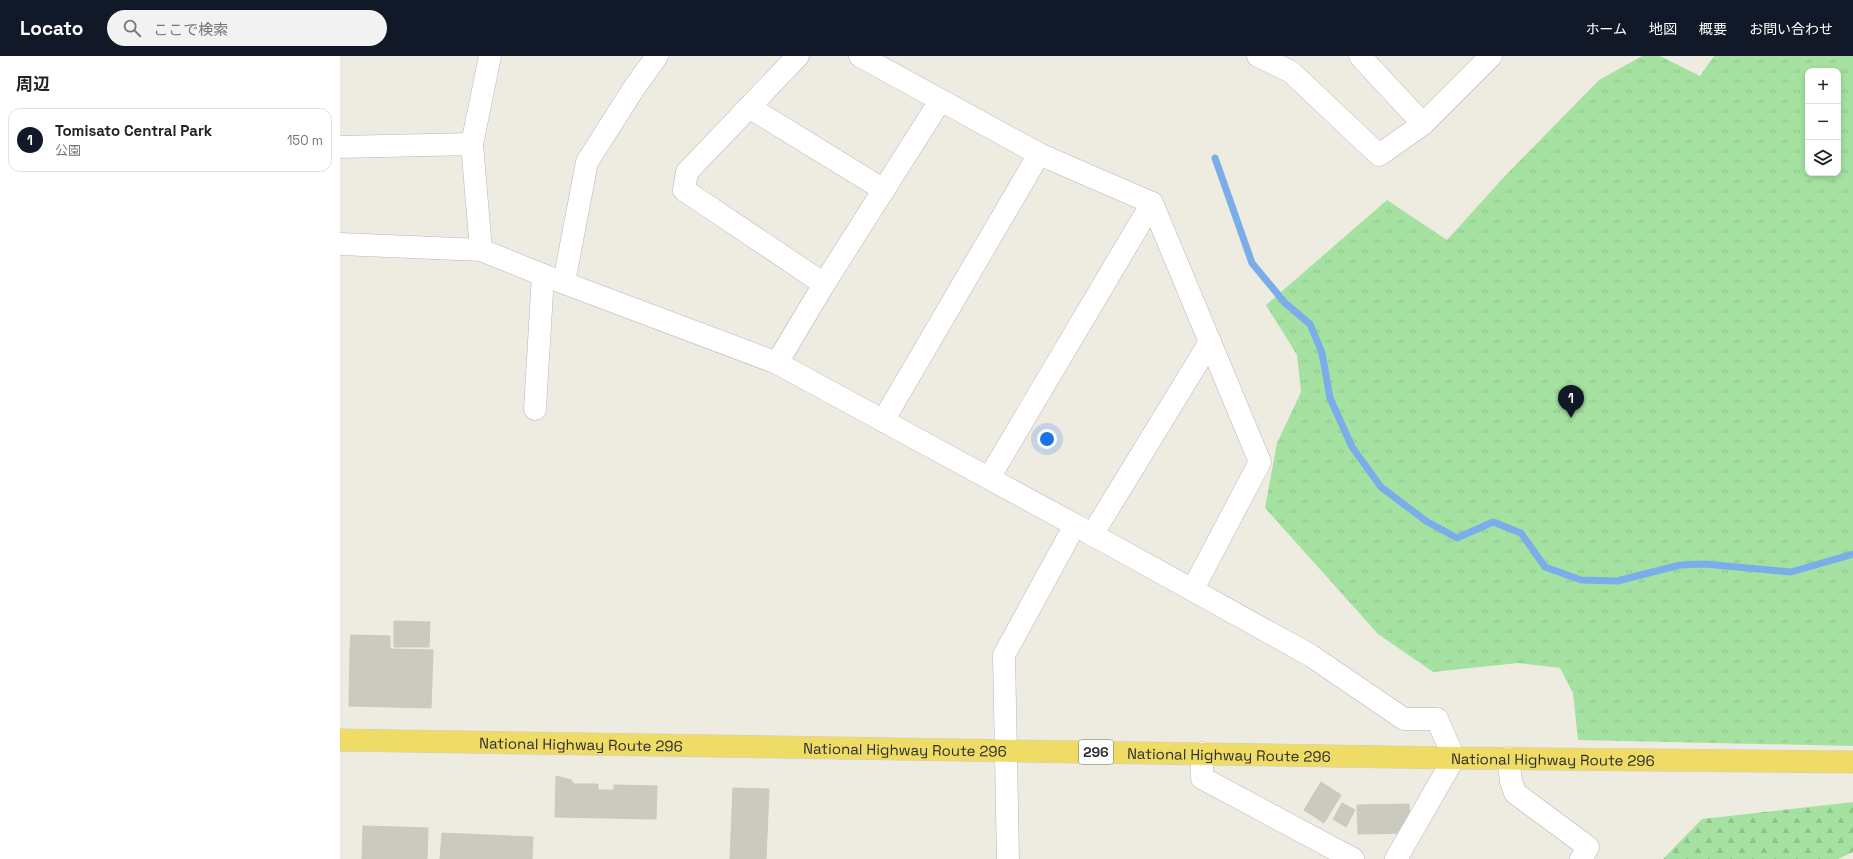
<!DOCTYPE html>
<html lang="ja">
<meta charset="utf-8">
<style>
body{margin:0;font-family:"Space Grotesk","Noto Sans JP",sans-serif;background:#f2f2f2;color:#222}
.controls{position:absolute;right:12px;top:12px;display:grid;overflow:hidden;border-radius:8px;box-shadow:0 2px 6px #0003}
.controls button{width:36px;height:36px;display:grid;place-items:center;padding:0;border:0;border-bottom:1px solid #e0e0e0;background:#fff;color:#222;font:20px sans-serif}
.you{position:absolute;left:707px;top:383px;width:14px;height:14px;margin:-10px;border:3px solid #fff;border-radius:50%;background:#1a73e8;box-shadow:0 0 0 6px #1a73e833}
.badge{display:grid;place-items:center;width:26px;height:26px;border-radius:50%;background:#111827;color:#fff;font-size:13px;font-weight:700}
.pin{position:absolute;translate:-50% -33px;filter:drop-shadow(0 1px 2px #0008)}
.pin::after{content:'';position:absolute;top:21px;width:14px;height:12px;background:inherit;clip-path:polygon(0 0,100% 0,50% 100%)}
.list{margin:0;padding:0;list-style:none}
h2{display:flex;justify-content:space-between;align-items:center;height:52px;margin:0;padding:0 16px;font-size:17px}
h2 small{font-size:13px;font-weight:400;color:#767676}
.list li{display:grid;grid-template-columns:26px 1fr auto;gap:12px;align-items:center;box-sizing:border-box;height:64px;margin:0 8px 8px;padding:0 8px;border:1px solid #e0e0e0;border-radius:12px}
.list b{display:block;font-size:15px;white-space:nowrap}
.list p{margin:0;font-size:13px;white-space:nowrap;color:#767676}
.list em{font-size:13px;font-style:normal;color:#767676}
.icon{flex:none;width:22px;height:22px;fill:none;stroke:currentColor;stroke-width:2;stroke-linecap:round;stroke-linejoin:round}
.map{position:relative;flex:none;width:1513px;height:803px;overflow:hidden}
header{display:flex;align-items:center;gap:24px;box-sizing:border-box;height:56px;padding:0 20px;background:#111827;color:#fff}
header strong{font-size:19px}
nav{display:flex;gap:22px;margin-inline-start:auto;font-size:14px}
.search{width:280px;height:36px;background:#f2f2f2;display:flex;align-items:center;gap:10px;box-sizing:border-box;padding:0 14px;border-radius:22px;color:#767676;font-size:15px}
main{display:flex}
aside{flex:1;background:#fff}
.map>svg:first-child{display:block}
.forest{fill:url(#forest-firs)}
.park{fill:url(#park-tufts);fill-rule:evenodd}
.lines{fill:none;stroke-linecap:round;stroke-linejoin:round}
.stream{stroke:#7aadea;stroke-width:7}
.building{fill:#cacabf;stroke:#cac9bb}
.minor-casing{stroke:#b6b5c0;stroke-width:23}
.trunk-casing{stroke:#cdcdcd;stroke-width:23}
.minor{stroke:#fff;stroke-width:22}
.trunk{stroke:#eedc66;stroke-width:22}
.labels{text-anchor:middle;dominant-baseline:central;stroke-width:3;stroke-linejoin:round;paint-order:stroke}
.shield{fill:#fff;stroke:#6d6d6d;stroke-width:1}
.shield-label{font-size:14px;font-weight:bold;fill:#2e2e2e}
.street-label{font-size:15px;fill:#2e2e2e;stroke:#fff}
</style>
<header>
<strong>Locato</strong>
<div class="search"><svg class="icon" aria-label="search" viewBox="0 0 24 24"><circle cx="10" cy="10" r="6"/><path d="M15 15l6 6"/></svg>ここで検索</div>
<nav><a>ホーム</a><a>地図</a><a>概要</a><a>お問い合わせ</a></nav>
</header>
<main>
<aside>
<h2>周辺<small></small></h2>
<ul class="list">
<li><span class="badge">1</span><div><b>Tomisato Central Park</b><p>公園</p></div><em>150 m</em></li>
</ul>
</aside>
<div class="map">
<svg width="1513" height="803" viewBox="0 0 1513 803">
<defs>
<pattern id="forest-firs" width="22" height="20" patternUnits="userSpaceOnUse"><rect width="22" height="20" fill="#a5e2a1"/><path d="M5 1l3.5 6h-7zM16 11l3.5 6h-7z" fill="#8ec28b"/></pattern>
<pattern id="park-tufts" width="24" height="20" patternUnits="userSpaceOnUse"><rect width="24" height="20" fill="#a5e2a1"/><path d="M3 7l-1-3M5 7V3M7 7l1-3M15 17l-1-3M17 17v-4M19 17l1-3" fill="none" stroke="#8ec28b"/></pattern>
</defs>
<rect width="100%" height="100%" fill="#eeece1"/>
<!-- forest -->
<path class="forest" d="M1513,746v50l-15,7h-175l39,-40z"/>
<!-- park -->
<path class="park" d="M1302,0h18l40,20 14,-20h139v690l-275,-6 -5,-47 -13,-25 -42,-5 -85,9 -55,-38 -113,-126 12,-65 24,-51 -4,-37 -31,-50 121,-105 60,40 57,-63 95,-97zM1468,15h30v102h-30z"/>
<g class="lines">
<!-- stream -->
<path class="stream" d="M875,102l37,105 33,40 25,21 12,29 8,45 22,49 29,40 45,34 31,17 36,-16 28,11 24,34 36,13 36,1 63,-16 25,-1 86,8 62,-18"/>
</g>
<!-- building -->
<g class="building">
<path d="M54,565l36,1 -1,25h-35z"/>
<path d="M11,579l39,1v13l-40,-1z"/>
<path d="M10,592l83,2 -2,58 -82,-2z"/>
<path d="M216,720l15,4 3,4h24v6h16v-5l43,1 -1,33 -101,-2z"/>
<path d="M981,726l20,13 -17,28 -20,-13z"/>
<path d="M393,732l36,1 -3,70h-36z"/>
<path d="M1002,747l13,7 -9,17 -13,-8z"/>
<path d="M1069,748l1,29 -52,1 -1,-29z"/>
<path d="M23,770l65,2 -1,31h-65z"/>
<path d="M102,777l91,4 -1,22h-92z"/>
</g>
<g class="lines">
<defs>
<g id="minor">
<path d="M458,0l-111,116 -3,18 140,94"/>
<path d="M520,0l179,98 113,49 108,259 -67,127"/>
<path d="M918,0l33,16 88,83 44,-31 68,-68"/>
<path d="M1020,0l63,68"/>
<path d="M409,51l135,83"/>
<path d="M132,88l9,106"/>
<path d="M0,91l132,-3 18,-88"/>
<path d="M0,188l141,6 62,25 234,88 298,162 235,130 94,64h33l17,39 -58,101"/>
<path d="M224,226l23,-120 47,-74 23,-32"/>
<path d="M437,307l47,-79 116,-183"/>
<path d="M195,353l8,-134"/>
<path d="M543,365l156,-267"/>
<path d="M649,422l163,-275"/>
<path d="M752,479l118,-193"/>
<path d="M862,697v25l151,81"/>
<path d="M1168,702l3,23 4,12 73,54 -7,12"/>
<path d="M668,803l-4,-204 71,-130"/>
</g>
<g id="trunk">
<path id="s1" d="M0,684l1114,18 399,4"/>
</g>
</defs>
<!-- minor casing -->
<use href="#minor" class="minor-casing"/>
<!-- trunk casing -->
<use href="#trunk" class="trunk-casing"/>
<!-- minor -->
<use href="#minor" class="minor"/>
<!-- trunk -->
<use href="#trunk" class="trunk"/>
</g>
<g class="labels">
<!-- shield labels -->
<rect class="shield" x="739" y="684" width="34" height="24" rx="3"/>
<g class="shield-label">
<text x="756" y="696">296</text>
</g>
<!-- street labels -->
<g class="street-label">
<text stroke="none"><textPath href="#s1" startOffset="241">National Highway Route 296</textPath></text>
<text stroke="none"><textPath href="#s1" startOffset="565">National Highway Route 296</textPath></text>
<text stroke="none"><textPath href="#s1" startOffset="889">National Highway Route 296</textPath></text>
<text stroke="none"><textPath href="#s1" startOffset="1213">National Highway Route 296</textPath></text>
</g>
</g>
</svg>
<div class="controls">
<button>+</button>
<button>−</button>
<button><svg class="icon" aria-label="layers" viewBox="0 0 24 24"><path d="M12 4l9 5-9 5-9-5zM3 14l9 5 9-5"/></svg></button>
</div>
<div class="you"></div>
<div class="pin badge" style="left:1231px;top:362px">1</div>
</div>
</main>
